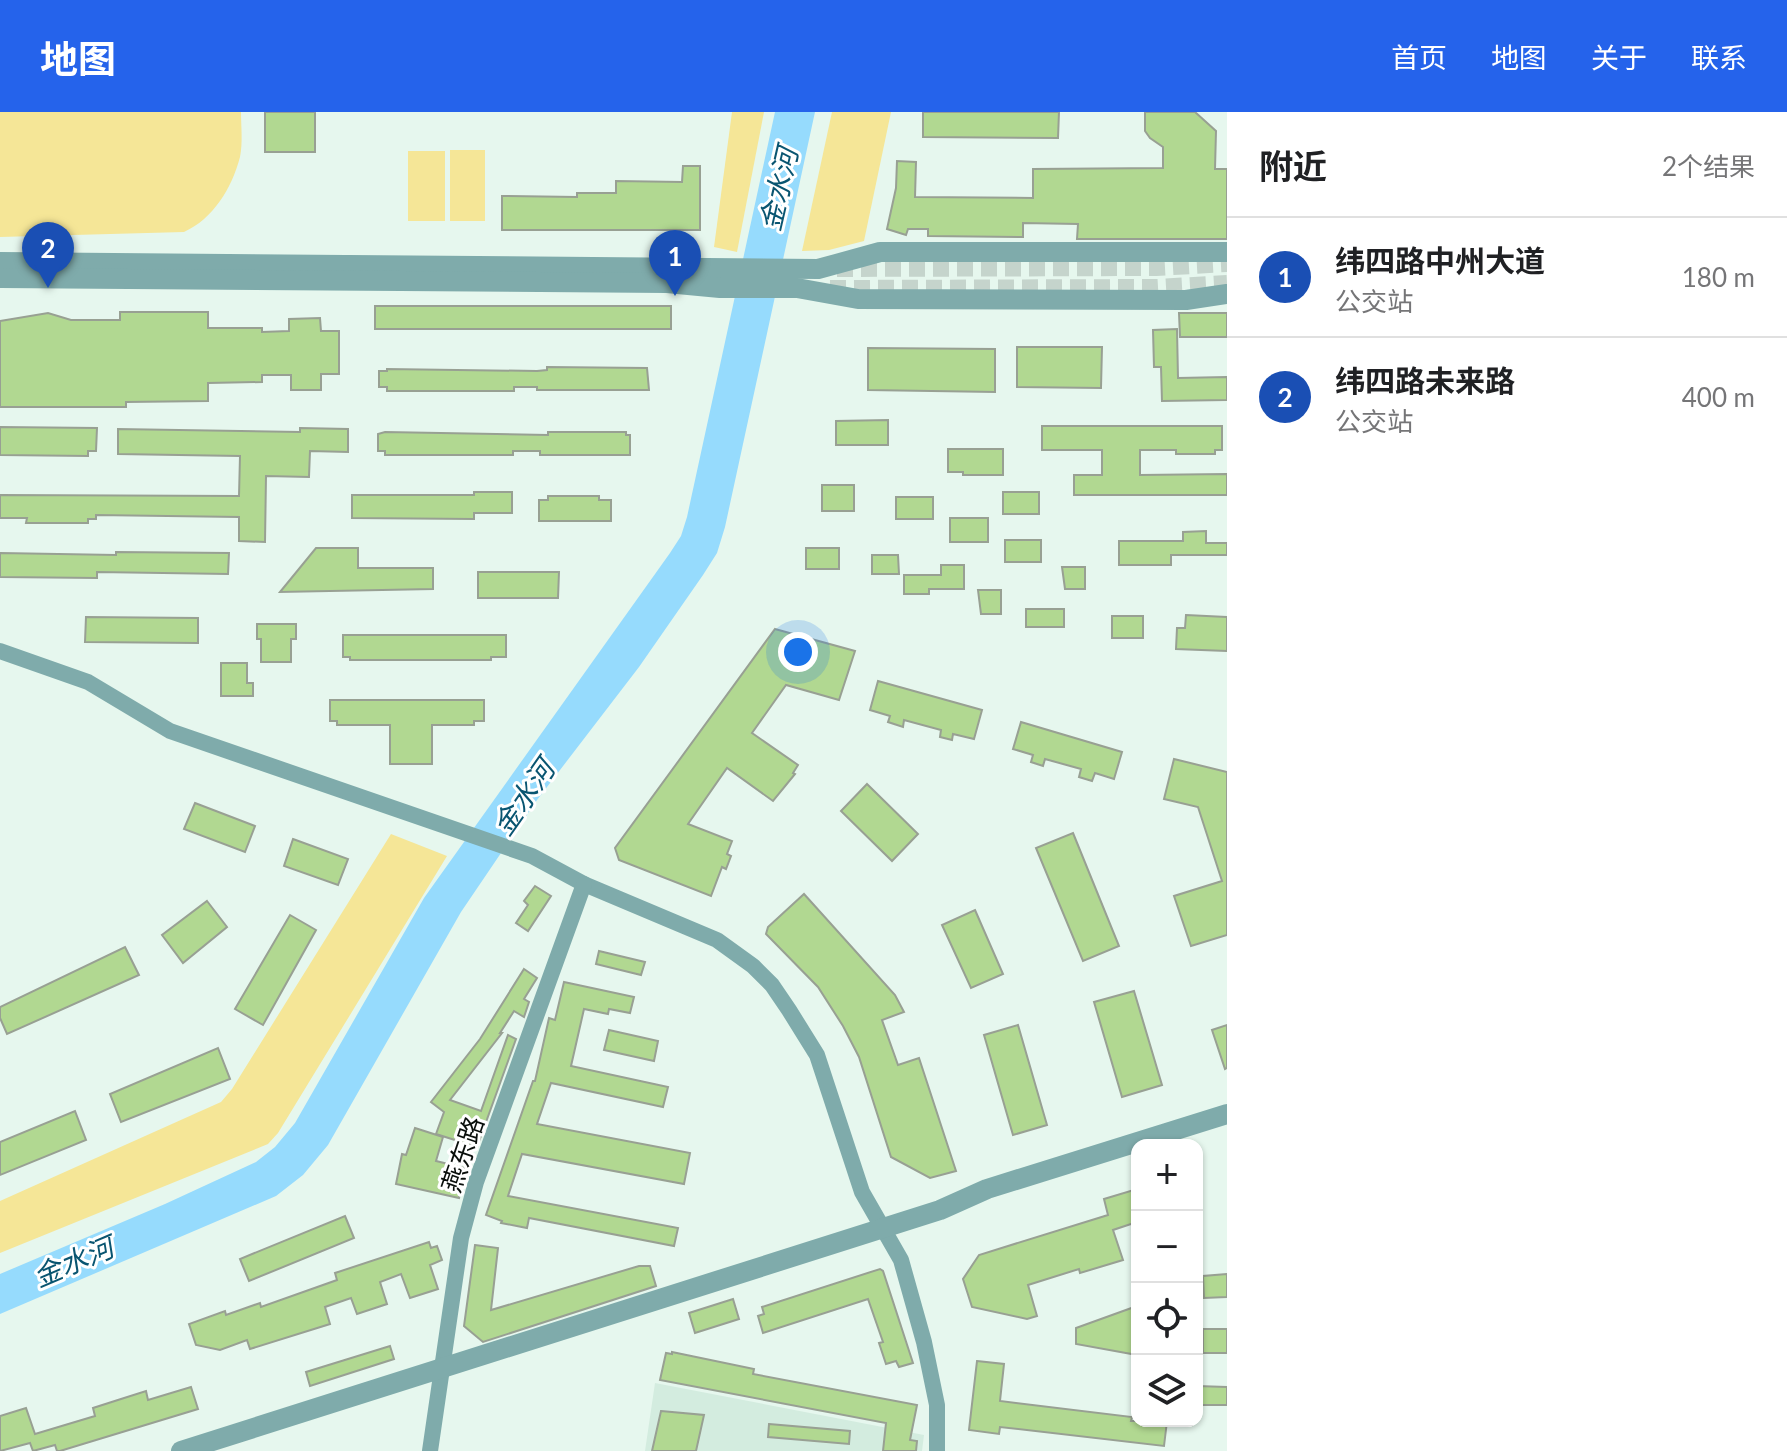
<!DOCTYPE html>
<html lang="zh">
<meta charset="utf-8">
<style>
body{margin:0;font-family:Lato,"Noto Sans SC",sans-serif;background:#f2f2f2;color:#202124}
.controls{position:absolute;right:24px;bottom:24px;display:grid;overflow:hidden;border-radius:16px;box-shadow:0 2px 6px #0004}
.controls button{width:72px;height:72px;display:grid;place-items:center;padding:0;border:0;border-bottom:2px solid #e0e0e0;background:#fff;color:#202124;font:40px sans-serif}
.you{position:absolute;left:798px;top:540px;width:28px;height:28px;margin:-20px;border:6px solid #fff;border-radius:50%;background:#1a73e8;box-shadow:0 0 0 12px #1a73e833}
.badge{display:grid;place-items:center;width:52px;height:52px;border-radius:50%;background:#2563eb;color:#fff;font-size:26px;font-weight:700}
.pin{position:absolute;translate:-50% -66px;filter:drop-shadow(0 2px 4px #0008)}
.pin::after{content:'';position:absolute;top:42px;width:28px;height:24px;background:inherit;clip-path:polygon(0 0,100% 0,50% 100%)}
.list{margin:0;padding:0;list-style:none}
h2{display:flex;justify-content:space-between;align-items:center;height:104px;margin:0;padding:0 32px;font-size:34px}
h2 small{font-size:26px;font-weight:400;color:#757577}
.list li{display:grid;grid-template-columns:52px 1fr auto;gap:24px;align-items:center;box-sizing:border-box;height:120px;padding:0 32px;border-top:2px solid #e0e0e0}
.list b{display:block;font-size:30px;white-space:nowrap}
.list p{margin:0;font-size:26px;white-space:nowrap;color:#757577}
.list em{font-size:26px;font-style:normal;color:#757577}
.icon{flex:none;width:44px;height:44px;fill:none;stroke:currentColor;stroke-width:2;stroke-linecap:round;stroke-linejoin:round}
.map{position:relative;flex:none;width:1227px;height:1339px;overflow:hidden}
header{display:flex;align-items:center;gap:48px;box-sizing:border-box;height:112px;padding:0 40px;background:#2563eb;color:#fff}
header strong{font-size:38px}
nav{display:flex;gap:44px;margin-inline-start:auto;font-size:28px}
main{display:flex}
aside{flex:1;background:#fff}
.map>svg:first-child{display:block}
.built{fill:#d3ecdf}
.green{fill:#f5e697}
.water{fill:#96dbfd}
.building{fill:#b1d891;stroke:#98a093;stroke-width:2}
.lines{fill:none;stroke-linecap:round;stroke-linejoin:round}
.minor-tunnel{stroke:#c5d4cc;stroke-width:16;stroke-dasharray:16 8;stroke-linecap:butt}
.minor{stroke:#7fabab;stroke-width:16}
.tertiary{stroke:#7fabab;stroke-width:20}
.labels{text-anchor:middle;dominant-baseline:central;stroke-width:6;stroke-linejoin:round;paint-order:stroke}
.street-label{font-size:26px;fill:#090e0b;stroke:#fff}
.water-label{font-size:28px;font-style:italic;fill:#095571;stroke:#fff}
</style>
<header>
<strong>地图</strong>
<nav><a>首页</a><a>地图</a><a>关于</a><a>联系</a></nav>
</header>
<main>
<div class="map">
<svg width="1227" height="1339" viewBox="0 0 1227 1339">
<rect width="100%" height="100%" fill="#e6f7ee"/>
<!-- built -->
<path class="built" d="M655,1271l269,52 -2,16h-277z"/>
<!-- green -->
<g class="green">
<path d="M0,0h241c0,14 2,31 -1,45 -8,31 -27,62 -56,75l-184,5z"/>
<path d="M732,0h32l-27,140 -23,-5z"/>
<path d="M832,0h59l-27,129 -35,9 -27,1z"/>
<rect x="450" y="38" width="35" height="71"/>
<rect x="408" y="39" width="37" height="70"/>
<path d="M391,722l56,22 -169,277 -10,11 -268,109v-52l221,-99 11,-13z"/>
</g>
<!-- water -->
<path class="water" d="M775,0h40l-90,415 -8,26 -14,22 -64,92 -102,133 -76,112 -133,233 -25,30 -27,21 -276,118v-40l165,-70 91,-42 19,-15 20,-24 129,-225 246,-345 11,-17 6,-19z"/>
<!-- building -->
<g class="building">
<rect x="265" y="0" width="50" height="40"/>
<path d="M923,0h136l-1,26 -135,-1z"/>
<path d="M1145,0h50l21,19 -1,38h12v70h-150l1,-15 -55,-1v14l-95,-1v-7h-20l-2,6 -19,-6 9,-41 1,-27 19,1 -1,35 118,1v-29l130,-1v-21l-13,-9 -5,-7z"/>
<path d="M683,54h17v64h-198v-34l75,1v-4h39v-12l66,1z"/>
<rect x="375" y="194" width="296" height="23"/>
<path d="M120,200h88v16h54v4l27,-1v-12l31,-1 1,13h18v43h-18v16h-30v-15h-29v7l-54,1v18l-82,1v5h-126v-86l48,-8 23,7h49z"/>
<path d="M1179,201h48v24h-47z"/>
<path d="M1177,217l1,49 49,-1v23l-65,1 -1,-34h-7l-1,-37z"/>
<path d="M1017,235h85l-1,41 -84,-1z"/>
<path d="M868,236l127,1v43l-127,-2z"/>
<path d="M547,255l100,1 2,22h-112v-3h-23v4h-127v-4h-8v-16h8v-2l150,2 10,-1z"/>
<path d="M888,308v25h-52v-24z"/>
<path d="M1042,314h180v24h-7v4h-39v-4h-36v25l87,-1v21h-153v-20h28v-25h-60z"/>
<path d="M0,315l97,1 -1,23h-8v5l-88,-1z"/>
<path d="M300,316l48,1v23l-38,-1 -1,26 -43,-1 -1,66 -26,-1v-24l-143,-2v4h-8v4h-62l1,-5h-27v-23l239,1 1,-40 -122,-2v-25l182,3z"/>
<path d="M385,320l163,3v-3h78v3h4v20h-90v-4h-27v4h-128v-4h-7v-17z"/>
<path d="M948,337h55v26h-40v-3h-15z"/>
<rect x="822" y="373" width="32" height="26"/>
<path d="M474,380h38v21h-38v6l-122,-1v-23h122z"/>
<rect x="1003" y="380" width="36" height="22"/>
<path d="M548,384h51v4h12v21h-72v-21h9z"/>
<rect x="896" y="385" width="37" height="22"/>
<rect x="950" y="406" width="38" height="24"/>
<path d="M1206,419v12h21v12h-56v10h-52v-24h64v-9z"/>
<rect x="1005" y="428" width="36" height="22"/>
<path d="M316,436h42v20h75v21l-153,3z"/>
<rect x="806" y="436" width="33" height="21"/>
<path d="M116,440l113,1 -1,21 -131,-2v6l-97,-1v-24l116,2z"/>
<path d="M872,443h26l1,19h-27z"/>
<path d="M941,453h23v24h-35v5h-25v-19h37z"/>
<path d="M1062,455h23v22h-20z"/>
<path d="M478,460h81l-1,26h-80z"/>
<path d="M978,478h23v24h-20z"/>
<rect x="1026" y="497" width="38" height="18"/>
<path d="M1186,503l41,2v34l-51,-2 1,-21h8z"/>
<rect x="1112" y="504" width="31" height="22"/>
<path d="M86,505l112,1v25l-113,-1z"/>
<path d="M257,512h39v15h-5v23h-30v-23h-4z"/>
<path d="M775,517l80,22 -16,49 -53,-15 -34,48 46,32 -5,8 2,1 -22,27 -46,-33 -39,56 44,17 -5,13 4,2 -5,13 -4,-2 -11,29 -92,-36 -4,-12z"/>
<path d="M343,523h163v22h-15v3h-141v-3h-7z"/>
<path d="M221,551h26v20h6v13h-32z"/>
<path d="M878,569l104,29 -8,29 -21,-5 -1,6 -12,-3 1,-7 -37,-10 -1,7 -15,-5 2,-6 -20,-6z"/>
<path d="M330,588h154v21h-10v4h-42v39h-42v-39h-53v-4h-7z"/>
<path d="M1021,610l101,30 -8,27 -19,-6 -3,8 -13,-4 2,-8 -36,-10 -2,7 -12,-4 2,-7 -20,-6z"/>
<path d="M1174,647l53,13v163l-36,11 -17,-50 48,-15 -24,-74 -34,-8z"/>
<path d="M867,672l51,50 -26,27 -51,-50z"/>
<path d="M195,691l60,23 -10,26 -61,-23z"/>
<path d="M1073,721l46,113 -36,15 -47,-113z"/>
<path d="M293,727l55,20 -10,26 -54,-19z"/>
<path d="M535,774l16,10 -23,35 -12,-8 12,-18 -4,-4z"/>
<path d="M804,782l91,101 9,17 -22,8 16,45 21,-7 37,113 -26,7 -39,-21 -32,-100 -16,-31 -25,-39 -52,-53 2,-7z"/>
<path d="M207,789l20,26 -44,36 -21,-28z"/>
<path d="M975,798l28,64 -32,14 -29,-63z"/>
<path d="M290,803l26,15 -53,95 -28,-16z"/>
<path d="M125,835l14,28 -132,59 -7,-16v-11z"/>
<path d="M599,839l46,11 -4,13 -45,-11z"/>
<path d="M524,857l13,9 -13,21 5,3 -5,15 -10,-6 -14,22h2l-52,67 31,11 27,-76 8,4 -39,108 -41,-13 8,-22 -13,-10 49,-63z"/>
<path d="M564,870l70,15 -4,16 -21,-4 -1,5 -24,-5 -13,57 97,21 -5,20 -112,-24 -14,41 153,29 -6,31 -162,-30 -14,42 170,32 -4,18 -145,-28 -2,10 -26,-5 1,-2 -16,-6 47,-134h2l14,-63 6,2z"/>
<path d="M1134,879l28,94 -40,12 -28,-95z"/>
<path d="M1018,913l29,100 -34,10 -29,-100z"/>
<path d="M1227,913v43l-2,1 -13,-39z"/>
<path d="M609,918l49,11 -4,20 -50,-11z"/>
<path d="M218,936l12,31 -109,43 -11,-28z"/>
<path d="M75,999l11,29 -86,35v-33z"/>
<path d="M415,1016l28,9 -7,24 29,7 -6,30 -63,-14 6,-30 4,1z"/>
<path d="M1137,1077v33l-24,8 10,30 -43,13 -1,-4 -51,16 9,31 -10,3 -55,-12 -9,-28 16,-24 129,-40 -4,-16z"/>
<path d="M345,1104l9,22 -105,43 -9,-22z"/>
<path d="M429,1130l2,6 6,-2 5,14 -12,5 8,24 -28,9 -9,-24 -21,8 7,22 -30,10 -6,-16 -26,9 5,17 -80,25 -3,-9 -27,10 -24,-5 -7,-21 36,-13 1,4 34,-12 1,4 76,-27 -2,-7z"/>
<path d="M475,1133l23,3 -7,62 148,-44h11l6,20 -173,56 -19,-16z"/>
<path d="M880,1157l3,2 30,92 -14,4 -3,-6 -10,3 -7,-21 4,-1 -15,-43 -105,34 -5,-17 6,-2 -2,-7z"/>
<path d="M1227,1162v23l-23,1 -1,-22z"/>
<path d="M733,1187l6,20 -44,14 -6,-20z"/>
<path d="M1137,1194v49l-61,-11v-16z"/>
<rect x="1203" y="1217" width="24" height="24"/>
<path d="M390,1234l4,13 -84,27 -4,-14z"/>
<path d="M672,1240l82,17 -1,5 164,31 -7,35 7,1 -1,10h-33l3,-28 -226,-43 6,-27 6,1z"/>
<path d="M977,1249l27,3 -4,37 132,16 -1,4h36l-3,25 -164,-19 -1,7 -30,-4z"/>
<path d="M1197,1274l30,1v18h-30z"/>
<path d="M191,1275l7,22 -138,42h-3l-2,-6 -22,6 -3,-8 -30,8v-35l26,-8 9,26 60,-18 -2,-8 28,-9 25,-8 2,9z"/>
<path d="M661,1299l43,4 -8,36h-44z"/>
<path d="M769,1312l81,7 -1,13 -81,-7z"/>
</g>
<g class="lines">
<!-- minor-tunnel -->
<g class="minor-tunnel">
<path d="M837,157l319,-1 71,-4"/>
<path d="M830,176l327,-1 70,-4"/>
</g>
<!-- minor -->
<g class="minor">
<path d="M0,539l88,31 82,49 362,125 52,28 133,56 36,26 19,19 17,25 28,45 45,137 39,68 23,82 13,63v46"/>
<path d="M430,1339l31,-213 15,-56 108,-298"/>
</g>
<!-- tertiary -->
<g class="tertiary">
<path d="M0,150l818,7 62,-17h347"/>
<path d="M0,166l667,5 53,5h77l61,11 328,1 41,-6"/>
<path d="M181,1339l759,-241 47,-21 240,-75"/>
</g>
</g>
<g class="labels">
<!-- street labels -->
<g class="street-label">
<text transform="translate(462 1042) rotate(-71)">燕东路</text>
</g>
<!-- water labels -->
<g class="water-label">
<text transform="translate(778 77) rotate(-77)">金水河</text>
<text transform="translate(523 685) rotate(-55)">金水河</text>
<text transform="translate(73 1149) rotate(-23)">金水河</text>
</g>
</g>
</svg>
<div class="controls">
<button>+</button>
<button>−</button>
<button><svg class="icon" aria-label="locate" viewBox="0 0 24 24"><circle cx="12" cy="12" r="6"/><path d="M12 2v4M12 18v4M2 12h4M18 12h4"/></svg></button>
<button><svg class="icon" aria-label="layers" viewBox="0 0 24 24"><path d="M12 4l9 5-9 5-9-5zM3 14l9 5 9-5"/></svg></button>
</div>
<div class="you"></div>
<div class="pin badge" style="left:675px;top:184px;background:#1a4fb4">1</div>
<div class="pin badge" style="left:48px;top:176px;background:#1a4fb4">2</div>
</div>
<aside>
<h2>附近<small>2个结果</small></h2>
<ul class="list">
<li><span class="badge" style="background:#1a4fb4">1</span><div><b>纬四路中州大道</b><p>公交站</p></div><em>180 m</em></li>
<li><span class="badge" style="background:#1a4fb4">2</span><div><b>纬四路未来路</b><p>公交站</p></div><em>400 m</em></li>
</ul>
</aside>
</main>
